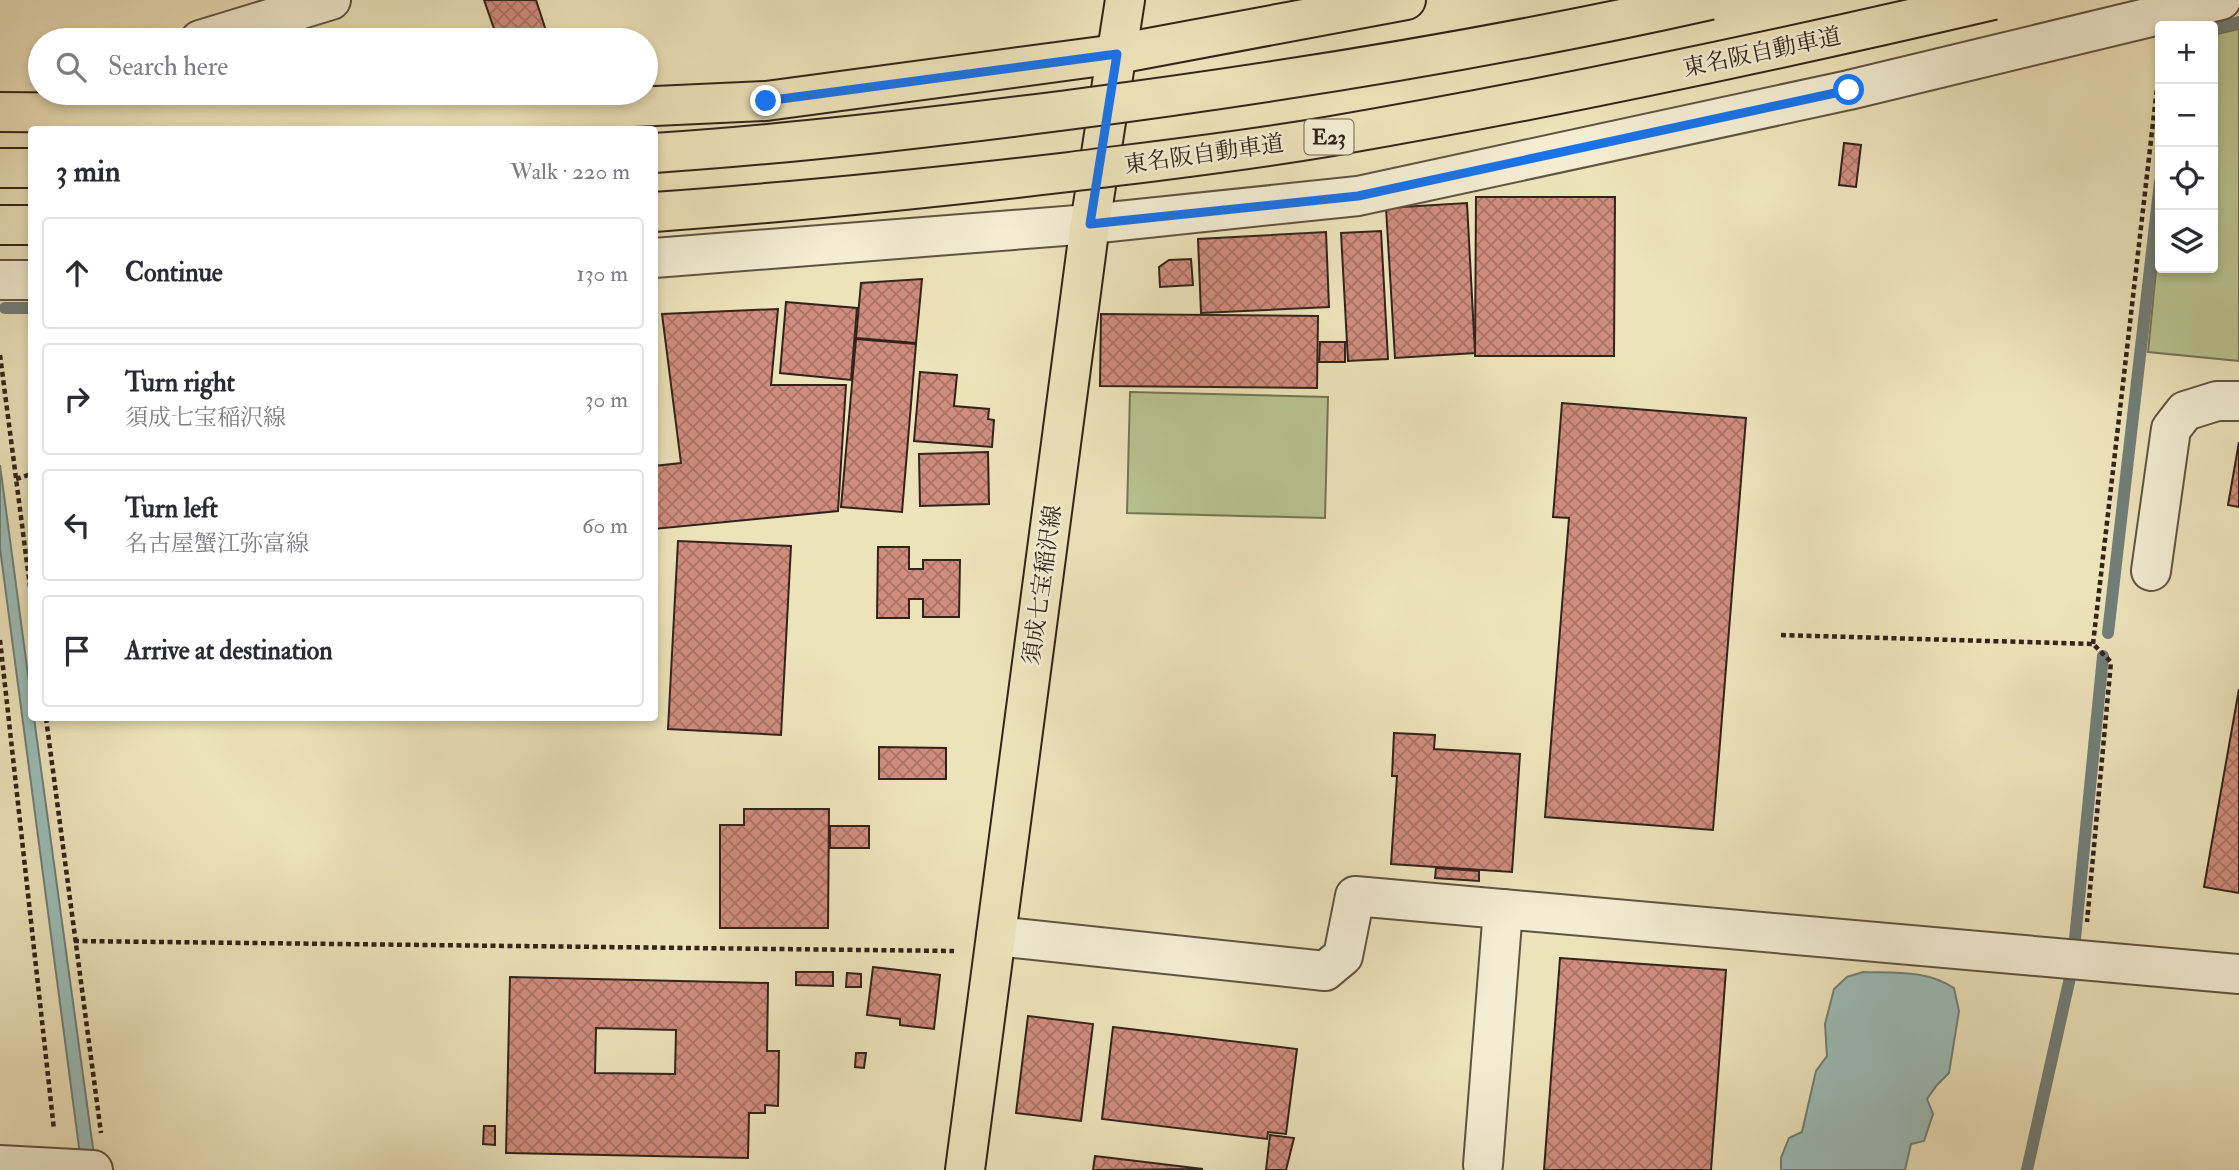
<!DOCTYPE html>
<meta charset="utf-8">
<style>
body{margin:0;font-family:"IM FELL Double Pica","Noto Serif JP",serif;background:#f2f2f3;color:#2b2b33}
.controls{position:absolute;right:21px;top:21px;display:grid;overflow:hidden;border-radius:7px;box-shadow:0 4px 10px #0003}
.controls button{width:63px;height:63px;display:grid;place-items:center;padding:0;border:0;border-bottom:2px solid #e1e1e2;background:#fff;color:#2b2b33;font:35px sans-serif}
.stop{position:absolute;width:21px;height:21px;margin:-16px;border:5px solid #1a73e8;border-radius:50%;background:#fff}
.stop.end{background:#1a73e8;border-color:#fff;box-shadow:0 2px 7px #0008}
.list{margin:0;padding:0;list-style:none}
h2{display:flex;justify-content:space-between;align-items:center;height:91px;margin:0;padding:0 28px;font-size:30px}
h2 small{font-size:23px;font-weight:400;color:#7c7c81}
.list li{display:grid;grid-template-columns:46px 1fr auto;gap:21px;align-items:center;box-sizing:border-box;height:112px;margin:0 14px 14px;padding:0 14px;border:2px solid #e1e1e2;border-radius:7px}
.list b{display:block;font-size:26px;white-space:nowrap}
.list p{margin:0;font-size:23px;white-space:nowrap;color:#7c7c81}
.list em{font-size:23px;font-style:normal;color:#7c7c81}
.icon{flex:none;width:38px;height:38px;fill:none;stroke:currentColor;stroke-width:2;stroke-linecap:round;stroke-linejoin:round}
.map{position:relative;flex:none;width:2239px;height:1170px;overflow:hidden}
.search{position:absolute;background:#fff;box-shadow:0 4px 10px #0003;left:28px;top:28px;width:630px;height:77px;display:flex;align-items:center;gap:18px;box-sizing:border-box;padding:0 24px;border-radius:38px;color:#7c7c81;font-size:26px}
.panel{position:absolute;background:#fff;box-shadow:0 4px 10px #0003;left:28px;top:126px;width:630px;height:595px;border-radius:7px}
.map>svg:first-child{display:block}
.grass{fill:#b8c490;stroke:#757455;stroke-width:2}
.water{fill:#9bbdb8;stroke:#717f79;stroke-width:2}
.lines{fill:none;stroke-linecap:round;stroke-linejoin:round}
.stream{stroke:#717f79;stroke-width:12}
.building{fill:url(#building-cross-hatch);stroke:#32231a;stroke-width:2;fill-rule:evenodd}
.minor-casing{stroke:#615342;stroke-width:42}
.major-casing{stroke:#32231a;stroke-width:42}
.highway-casing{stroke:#32231a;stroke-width:42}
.path{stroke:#32231a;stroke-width:4.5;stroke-dasharray:5 3.5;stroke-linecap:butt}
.minor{stroke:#f3edd3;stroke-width:38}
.major{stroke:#ede3bb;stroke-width:38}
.highway{stroke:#ede3bb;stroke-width:38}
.highway-bridge-casing{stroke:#32231a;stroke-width:42;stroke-linecap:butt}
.highway-bridge{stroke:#ede3bb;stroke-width:38}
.route{stroke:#1a73e8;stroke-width:9}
.labels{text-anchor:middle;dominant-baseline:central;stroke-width:5;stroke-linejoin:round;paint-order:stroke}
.shield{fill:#f3edd3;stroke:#6c6052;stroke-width:2}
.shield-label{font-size:21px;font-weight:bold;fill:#32231a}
.street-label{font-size:23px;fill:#32231a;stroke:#f3edd3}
</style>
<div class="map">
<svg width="2239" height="1170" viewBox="0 0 2239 1170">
<defs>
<pattern id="building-cross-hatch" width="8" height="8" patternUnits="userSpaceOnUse" patternTransform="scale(1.75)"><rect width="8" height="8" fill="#d08d7e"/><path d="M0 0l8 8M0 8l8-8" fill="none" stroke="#a97366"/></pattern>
</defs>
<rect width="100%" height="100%" fill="#ede3bb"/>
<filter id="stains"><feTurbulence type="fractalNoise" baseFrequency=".00286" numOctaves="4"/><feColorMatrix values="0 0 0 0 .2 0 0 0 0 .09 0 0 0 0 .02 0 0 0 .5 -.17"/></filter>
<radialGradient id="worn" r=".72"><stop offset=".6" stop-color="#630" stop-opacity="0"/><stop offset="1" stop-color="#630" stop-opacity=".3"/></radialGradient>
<!-- grass -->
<g class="grass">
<path d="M2239,29v332l-91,-9 12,-121v37h53v-233z"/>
<path d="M1130,392l198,5 -3,121 -198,-5z"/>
</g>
<!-- water -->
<g class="water">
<path d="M0,465l31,232 1,21h2l62,452h-14l-82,-622z"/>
<path d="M1863,972c32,1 63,-2 91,16l5,23 -10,62 -12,12 -10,14 6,15 -9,27 -13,3 -6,26h-124v-12l8,-20 13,-6 14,-61 11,-15 -2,-32 9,-35 13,-12z"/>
</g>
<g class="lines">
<!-- stream -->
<g class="stream">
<path d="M2213,29l26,-7"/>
<path d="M5,308h27"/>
<path d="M2108,633l52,-451"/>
<path d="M2074,949l29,-293"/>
<path d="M2027,1170l44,-197"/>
</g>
</g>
<!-- building -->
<g class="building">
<path d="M484,0h52l13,40h-51z"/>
<path d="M1844,143l17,2 -5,42 -17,-2z"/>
<path d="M1476,197h139l-1,159h-139z"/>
<path d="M1467,203l8,150 -80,5 -9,-150z"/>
<path d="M1381,231l7,128 -40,2 -7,-128z"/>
<path d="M1326,232l3,75 -128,6 -3,-74z"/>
<path d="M1191,259l2,26 -33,2 -1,-20 10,-7z"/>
<path d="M922,279l-6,64 -60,-5 5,-55z"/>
<path d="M786,302l71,6 -6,72 -71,-7z"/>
<path d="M778,309l-7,76h75l-8,126 -184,18v-63l27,-3 -19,-149z"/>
<path d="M1101,314l217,2 -1,72 -217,-2z"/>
<path d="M856,339l60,5 -14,168 -61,-5z"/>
<path d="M1320,342h25v20h-26z"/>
<path d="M920,372l37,3 -3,31 35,3 -1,10 6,1 -2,27 -78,-6z"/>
<path d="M1562,403l184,15 -33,412 -168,-13 24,-299 -16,-1z"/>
<path d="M2239,442v65l-11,-2z"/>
<path d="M988,452l1,52 -69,2 -1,-52z"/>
<path d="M678,541l113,5 -10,189 -113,-6z"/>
<path d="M878,547h31v22h14v-9h37l-1,57h-36v-18h-14v19h-32z"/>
<path d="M2239,689v204l-35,-6z"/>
<path d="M1394,733l41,2 -1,14 86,5 -8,118 -121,-8 6,-88h-5z"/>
<path d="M879,747l67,1v31h-67z"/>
<path d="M744,809h85l-1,119h-108v-103h24z"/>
<rect x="830" y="826" width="39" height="22"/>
<path d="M1436,868l43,3v10l-44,-3z"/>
<path d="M1560,958l166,12 -15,200h-167z"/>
<path d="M873,967l67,8 -6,54 -34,-4v-6l-33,-4z"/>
<path d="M796,972h37v14l-37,-1z"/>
<path d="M847,973l14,1v13h-15z"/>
<path d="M510,977l258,6 -1,68h12l-1,55 -13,-1v8h-16l-1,45 -242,-5zM596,1028l80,2 -1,44 -80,-1z"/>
<path d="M1028,1016l65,8 -12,97 -65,-8z"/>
<path d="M1113,1027l184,22 -11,85 -18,-2 -1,7 -165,-20z"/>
<path d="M856,1053h10l-2,15 -9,-1z"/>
<path d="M484,1126h11v19l-12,-1z"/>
<path d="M1270,1135l24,3 -8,32h-20z"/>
<path d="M1095,1156l108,13 -110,1z"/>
</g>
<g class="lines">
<defs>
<g id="minor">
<path d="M200,40l131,-40"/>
<path d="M654,258l436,-34 268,-28 491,-106 372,-90"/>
<path d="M0,280h32"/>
<path d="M2151,571l20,-142 14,-18 32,-10h22"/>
<path d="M996,936l329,35 18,-15 12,-60 884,78"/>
<path d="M0,1165l93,5"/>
<path d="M1483,1165l20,-256"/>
</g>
<g id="major">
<path d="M0,112l328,3 240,-5 198,-9 351,-47 289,-54"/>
<path d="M965,1170l125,-946 35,-224"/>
</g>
<g id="highway">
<path d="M0,168h32"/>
<path d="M0,225h32"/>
</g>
</defs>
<!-- minor casing -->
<use href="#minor" class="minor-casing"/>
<!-- major casing -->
<use href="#major" class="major-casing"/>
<!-- highway casing -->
<use href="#highway" class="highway-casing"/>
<!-- path -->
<g class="path">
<path d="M0,355l32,247"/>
<path d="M16,479l16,-5"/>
<path d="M1781,635l312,9 18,18 -24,260"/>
<path d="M0,640l54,490"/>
<path d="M2093,644l67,-582"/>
<path d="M46,718l55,415"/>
<path d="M74,941l880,10"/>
</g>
<!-- minor -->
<use href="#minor" class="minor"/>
<!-- major -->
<use href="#major" class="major"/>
<!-- highway -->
<use href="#highway" class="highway"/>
<defs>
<g id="highway-bridge">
<path d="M654,153c136,-9 271,-25 406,-42 218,-28 436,-63 650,-111"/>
<path d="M654,212c139,-10 277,-24 415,-40 87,-11 176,-21 263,-36 222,-38 442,-85 661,-136"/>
</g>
</defs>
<!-- highway-bridge casing -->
<use href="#highway-bridge" class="highway-bridge-casing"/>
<!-- highway-bridge -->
<use href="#highway-bridge" class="highway-bridge"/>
</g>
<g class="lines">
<!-- route -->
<path class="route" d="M766,101l351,-47 -27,170 268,-28 491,-106"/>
</g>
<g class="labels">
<!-- shield labels -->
<rect class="shield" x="1304.5" y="119.5" width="49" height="35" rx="5"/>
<g class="shield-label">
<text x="1329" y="137">E23</text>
</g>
<!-- street labels -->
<g class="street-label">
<text transform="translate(1762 52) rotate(-12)">東名阪自動車道</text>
<text transform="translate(1204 154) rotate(-8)">東名阪自動車道</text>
<text transform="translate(1042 585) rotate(-82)">須成七宝稲沢線</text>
</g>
</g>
<rect width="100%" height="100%" filter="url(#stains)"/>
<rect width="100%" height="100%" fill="url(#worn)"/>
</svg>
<div class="controls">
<button>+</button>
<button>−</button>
<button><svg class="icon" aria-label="locate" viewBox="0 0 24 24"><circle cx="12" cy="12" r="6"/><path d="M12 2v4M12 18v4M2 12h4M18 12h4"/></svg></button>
<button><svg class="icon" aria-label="layers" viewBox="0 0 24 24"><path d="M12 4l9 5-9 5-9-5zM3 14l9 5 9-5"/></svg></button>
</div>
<div class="stop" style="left:1849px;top:90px"></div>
<div class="stop end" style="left:766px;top:101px"></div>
<div class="search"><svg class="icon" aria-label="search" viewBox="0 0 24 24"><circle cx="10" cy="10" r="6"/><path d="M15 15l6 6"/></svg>Search here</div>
<section class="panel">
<h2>3 min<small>Walk · 220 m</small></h2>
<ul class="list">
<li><svg class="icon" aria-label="ahead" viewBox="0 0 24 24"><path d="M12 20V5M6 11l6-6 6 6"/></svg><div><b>Continue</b></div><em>130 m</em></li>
<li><svg class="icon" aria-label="right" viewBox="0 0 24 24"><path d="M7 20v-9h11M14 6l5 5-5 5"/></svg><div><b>Turn right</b><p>須成七宝稲沢線</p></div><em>30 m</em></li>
<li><svg class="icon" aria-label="left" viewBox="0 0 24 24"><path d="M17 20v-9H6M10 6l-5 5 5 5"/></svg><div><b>Turn left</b><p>名古屋蟹江弥富線</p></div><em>60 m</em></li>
<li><svg class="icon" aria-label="arrive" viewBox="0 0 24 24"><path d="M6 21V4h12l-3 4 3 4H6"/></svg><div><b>Arrive at destination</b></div></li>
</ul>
</section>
</div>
